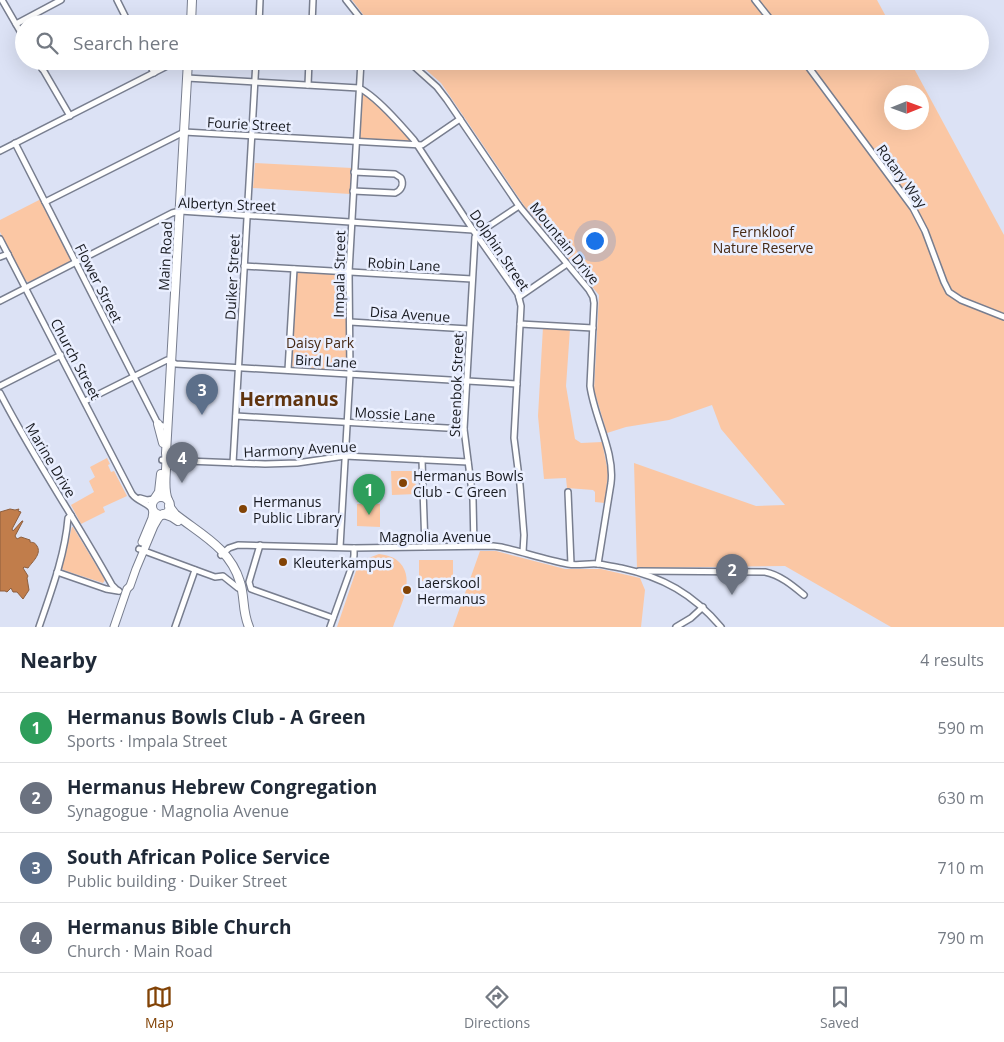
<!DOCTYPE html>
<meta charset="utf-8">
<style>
body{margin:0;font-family:"Open Sans",sans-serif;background:#f6f6f7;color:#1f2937}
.compass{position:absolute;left:884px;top:85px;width:45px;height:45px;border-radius:50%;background:#fff;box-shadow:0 5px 20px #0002;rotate:89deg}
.you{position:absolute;left:594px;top:240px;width:18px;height:18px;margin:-12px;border:4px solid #fff;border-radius:50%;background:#1a73e8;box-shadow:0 0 0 8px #1a73e833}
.badge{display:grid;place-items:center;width:32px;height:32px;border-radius:50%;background:#824306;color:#fff;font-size:16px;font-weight:700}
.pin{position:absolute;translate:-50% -41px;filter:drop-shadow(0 1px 2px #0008)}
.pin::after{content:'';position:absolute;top:26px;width:18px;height:15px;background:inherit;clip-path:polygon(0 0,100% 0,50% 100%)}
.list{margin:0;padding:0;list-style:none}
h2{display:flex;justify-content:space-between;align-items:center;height:65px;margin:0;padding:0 20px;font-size:21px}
h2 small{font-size:16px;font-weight:400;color:#747a83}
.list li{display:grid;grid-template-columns:32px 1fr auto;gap:15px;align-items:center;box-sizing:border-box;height:70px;padding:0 20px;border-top:1px solid #e0e1e3}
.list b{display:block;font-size:19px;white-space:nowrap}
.list p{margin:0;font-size:16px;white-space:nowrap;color:#747a83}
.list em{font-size:16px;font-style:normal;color:#747a83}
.icon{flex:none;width:28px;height:28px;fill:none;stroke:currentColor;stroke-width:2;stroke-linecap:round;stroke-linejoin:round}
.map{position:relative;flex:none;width:1004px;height:627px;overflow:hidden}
.search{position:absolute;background:#fff;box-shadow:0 5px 20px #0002;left:15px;right:15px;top:15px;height:55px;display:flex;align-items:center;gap:12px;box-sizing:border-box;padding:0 18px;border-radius:28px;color:#747a83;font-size:19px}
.sheet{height:345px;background:#fff}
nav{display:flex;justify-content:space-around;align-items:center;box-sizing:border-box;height:70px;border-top:1px solid #e0e1e3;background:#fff;font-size:14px;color:#747a83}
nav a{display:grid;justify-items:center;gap:2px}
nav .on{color:#824306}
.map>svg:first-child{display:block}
.green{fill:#fbc7a4;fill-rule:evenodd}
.water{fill:#c17d4b;stroke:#8e5f3e}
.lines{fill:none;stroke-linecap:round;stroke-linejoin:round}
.minor-casing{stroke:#787e8f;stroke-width:8}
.secondary-casing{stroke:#787e8f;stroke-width:9}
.primary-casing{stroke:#787e8f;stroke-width:10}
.minor{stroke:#fff;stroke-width:5}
.secondary{stroke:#fff;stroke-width:7}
.primary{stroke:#fff;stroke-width:8}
.poi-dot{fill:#824306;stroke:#eaefff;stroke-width:2}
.labels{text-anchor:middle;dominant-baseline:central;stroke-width:5;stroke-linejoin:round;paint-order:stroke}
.street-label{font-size:14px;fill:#181a20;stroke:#eaefff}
.park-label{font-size:14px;fill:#462914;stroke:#eaefff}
.poi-label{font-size:14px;fill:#181a20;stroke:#eaefff;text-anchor:start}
.district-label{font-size:19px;font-weight:bold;fill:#60340f;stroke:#eaefff}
</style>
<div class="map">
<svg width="1004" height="627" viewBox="0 0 1004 627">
<rect width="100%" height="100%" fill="#dce2f5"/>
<!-- green -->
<g class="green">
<path d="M352,0h525l13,24h-517l-8,-7z"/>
<path d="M416,61h494l94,174v392h-113l-106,-61 -148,2 -3,-105 122,43 29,-1 -64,-76 -9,-24 -43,15 -43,7 -19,6 -13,-43 5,-95 -74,-88 -84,-124zM892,92h30v30h-30z"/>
<path d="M364,94l3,2 25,22 19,23 -1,1 -48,-3 -2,-1 2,-42z"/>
<path d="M255,163l97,5 -2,26 -97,-6z"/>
<path d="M41,199l30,60v2l-40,20 -3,1 -3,-2 -25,-48v-12z"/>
<path d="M298,271l47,3 1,1 1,94 -1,2 -52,-4 -3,-2 5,-91z"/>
<path d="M543,327l27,2 -4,57 9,53 6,4 21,-1 6,30 -3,31 -10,-1v-10l-2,-2 -26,-2 -1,-10 -22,1 -6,-63z"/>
<path d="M107,458l3,6 -2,1 3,7 3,-1 13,25 -24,11 2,5 -24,12 -10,-19 23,-13 -5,-11 6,-4 -5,-10z"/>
<path d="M391,471h24l1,23 -24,1z"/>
<rect x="357" y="479" width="23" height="23"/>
<path d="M357,504h23v23l-23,-1z"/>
<path d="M72,527h1l32,53 -2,3 -40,-13 -1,-3z"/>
<path d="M480,551h16l69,18h36l39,9 5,12 -4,37h-188z"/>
<path d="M379,554c8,1 16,3 21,9 16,17 -1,46 -7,64h-56l20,-59 9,-9z"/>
<path d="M419,560h34v20l-34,1z"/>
</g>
<!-- water -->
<path class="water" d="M10,509l5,1 4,-1 -1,2 3,1 -9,17 1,2 9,-10h1l-8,15 2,3 4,-2 9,3v2c5,1 4,0 7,4 5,8 -5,16 -9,22l-4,-1 -1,1 5,8 -1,2 2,12 -6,9 -6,-7h-4l-2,-4 -4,4 -2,-1h-5v-79z"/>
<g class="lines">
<defs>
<g id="minor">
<path d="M2,0l22,38"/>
<path d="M117,0l12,24"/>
<path d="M346,0l19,24"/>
<path d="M755,0l19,24"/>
<path d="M16,24l45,-24"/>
<path d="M259,24l1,-24"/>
<path d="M312,24l1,-24"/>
<path d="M38,61l32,55"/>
<path d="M148,61l6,12"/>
<path d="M408,61l29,26 10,13 72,106 70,84 4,7 1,6 -4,83c4,31 25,66 21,97l-13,81"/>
<path d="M804,61l109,147 12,23 19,51 5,10 12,8 43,17"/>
<path d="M42,69l16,-8"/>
<path d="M187,78l172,10c17,8 42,37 55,52l59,90 45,64 3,12 -7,132 6,47 4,50 -1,17"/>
<path d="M308,85l1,-24"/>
<path d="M15,143l143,281 5,2h4"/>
<path d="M0,151l177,-90"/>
<path d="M353,191l42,2c7,-3 9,-9 6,-15l-6,-4 -41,-2"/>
<path d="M45,202l139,-70 238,13 38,-26"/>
<path d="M0,239l132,255c6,8 15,8 21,16"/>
<path d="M0,257l8,-3"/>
<path d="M244,266l228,13"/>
<path d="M519,297l48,-33"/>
<path d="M0,301l172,-88 8,-2 293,19"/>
<path d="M350,322l119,7"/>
<path d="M520,324l73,4"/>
<path d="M288,370l6,-101"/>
<path d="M0,386l61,-31"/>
<path d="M0,393c34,66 76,127 112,192l4,4 3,2"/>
<path d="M85,401l82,-41 9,4 341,20"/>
<path d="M236,416l228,13"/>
<path d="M162,460l103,4 32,-1 48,-7 123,6"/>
<path d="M422,460l3,87"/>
<path d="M233,463l23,-402"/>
<path d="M568,492l3,72"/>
<path d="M140,498l7,2 7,-1"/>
<path d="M260,545l-11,37 2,7 82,29"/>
<path d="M474,546l-1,-46 -9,-71 11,-192 5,-5 39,-26"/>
<path d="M340,547l10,-173 -1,-102 12,-211"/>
<path d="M139,549l65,24 11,4 8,-1 15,12"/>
<path d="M221,555l8,-7 9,-3 116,3 139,-2 8,1c22,5 45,13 67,17 10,2 20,-1 30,0 8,1 16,3 23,4 42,9 72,26 100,59"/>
<path d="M639,571l126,1c15,3 27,13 39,23"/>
<path d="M57,572l49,17 12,2"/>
<path d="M39,627c12,-35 26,-72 29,-109l3,-3"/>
<path d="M175,627l20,-57"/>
<path d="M330,627l23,-64 1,-8v-7"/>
<path d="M676,627l15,-9 12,-11"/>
</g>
<g id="secondary">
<path d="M142,542l10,-24 1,-7"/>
<path d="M114,627l13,-38 3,-3 6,-17 18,-43 4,-7 4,-5"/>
</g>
<g id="primary">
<path d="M191,24l1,-24"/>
<path d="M158,424l5,19"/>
<circle cx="161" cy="506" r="9"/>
<path d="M155,498l4,-6 2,-18"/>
<path d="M168,500c-6,-14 0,-32 -2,-47l22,-392"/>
<path d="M169,506l6,8c25,20 55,34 65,68 5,15 2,29 9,45"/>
<path d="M164,514l8,3 6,4"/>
</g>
</defs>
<!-- minor casing -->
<use href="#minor" class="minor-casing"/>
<!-- secondary casing -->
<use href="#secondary" class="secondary-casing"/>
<!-- primary casing -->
<use href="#primary" class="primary-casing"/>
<!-- minor -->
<use href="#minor" class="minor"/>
<!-- secondary -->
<use href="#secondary" class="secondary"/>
<!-- primary -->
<use href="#primary" class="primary"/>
</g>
<!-- markers -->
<g class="poi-dot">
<circle cx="403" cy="483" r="5"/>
<circle cx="243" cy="509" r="5"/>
<circle cx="283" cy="562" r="5"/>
<circle cx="407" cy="590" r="5"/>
</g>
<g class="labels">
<!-- street labels -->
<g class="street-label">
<text transform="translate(249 124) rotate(3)">Fourie Street</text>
<text transform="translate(902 176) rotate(54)">Rotary Way</text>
<text transform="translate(227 204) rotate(2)">Albertyn Street</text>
<text transform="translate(565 243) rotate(51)">Mountain Drive</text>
<text transform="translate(500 250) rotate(56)">Dolphin Street</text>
<text transform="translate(165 256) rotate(-87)">Main Road</text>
<text transform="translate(404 264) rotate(3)">Robin Lane</text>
<text transform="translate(339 274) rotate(-89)">Impala Street</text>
<text transform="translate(232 277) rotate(-87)">Duiker Street</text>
<text transform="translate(99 283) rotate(63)">Flower Street</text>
<text transform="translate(410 314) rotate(4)">Disa Avenue</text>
<text transform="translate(76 359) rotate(62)">Church Street</text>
<text transform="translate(326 361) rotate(3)">Bird Lane</text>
<text transform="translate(456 385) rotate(-88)">Steenbok Street</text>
<text transform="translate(395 414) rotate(3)">Mossie Lane</text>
<text transform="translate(300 449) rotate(-3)">Harmony Avenue</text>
<text transform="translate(51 460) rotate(59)">Marine Drive</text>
<text x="435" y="536">Magnolia Avenue</text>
</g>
<!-- park labels -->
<g class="park-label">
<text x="763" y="231">Fernkloof<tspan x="763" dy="16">Nature Reserve</tspan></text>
<text x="320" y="342">Daisy Park</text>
</g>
<!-- poi labels -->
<g class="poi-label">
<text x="413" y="475">Hermanus Bowls<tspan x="413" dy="16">Club - C Green</tspan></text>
<text x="253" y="501">Hermanus<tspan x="253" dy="16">Public Library</tspan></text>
<text x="293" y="562">Kleuterkampus</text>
<text x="417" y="582">Laerskool<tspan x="417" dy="16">Hermanus</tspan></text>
</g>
<!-- district labels -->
<g class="district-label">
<text x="289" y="399">Hermanus</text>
</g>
</g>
</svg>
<svg class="compass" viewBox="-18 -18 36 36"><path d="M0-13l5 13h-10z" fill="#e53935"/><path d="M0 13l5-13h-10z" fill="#747a83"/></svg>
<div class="you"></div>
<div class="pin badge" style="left:369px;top:515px;background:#2e9e5b">1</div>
<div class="pin badge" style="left:732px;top:595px;background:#6b7280">2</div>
<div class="pin badge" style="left:202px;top:415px;background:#5c6f8a">3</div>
<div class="pin badge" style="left:182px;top:483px;background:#6b7280">4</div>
<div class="search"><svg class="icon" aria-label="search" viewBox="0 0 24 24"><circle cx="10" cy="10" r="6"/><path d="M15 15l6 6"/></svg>Search here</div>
</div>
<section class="sheet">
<h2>Nearby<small>4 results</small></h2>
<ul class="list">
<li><span class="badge" style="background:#2e9e5b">1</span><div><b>Hermanus Bowls Club - A Green</b><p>Sports · Impala Street</p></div><em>590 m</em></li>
<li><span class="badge" style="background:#6b7280">2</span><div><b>Hermanus Hebrew Congregation</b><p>Synagogue · Magnolia Avenue</p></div><em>630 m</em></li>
<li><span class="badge" style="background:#5c6f8a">3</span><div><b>South African Police Service</b><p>Public building · Duiker Street</p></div><em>710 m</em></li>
<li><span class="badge" style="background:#6b7280">4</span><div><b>Hermanus Bible Church</b><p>Church · Main Road</p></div><em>790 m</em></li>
</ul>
</section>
<nav>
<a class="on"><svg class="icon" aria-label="map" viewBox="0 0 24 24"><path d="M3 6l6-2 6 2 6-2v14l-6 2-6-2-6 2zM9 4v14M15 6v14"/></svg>Map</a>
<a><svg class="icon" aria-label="directions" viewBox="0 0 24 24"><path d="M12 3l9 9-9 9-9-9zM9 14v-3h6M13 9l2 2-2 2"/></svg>Directions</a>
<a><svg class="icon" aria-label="saved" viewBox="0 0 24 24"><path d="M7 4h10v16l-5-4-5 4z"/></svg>Saved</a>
</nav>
